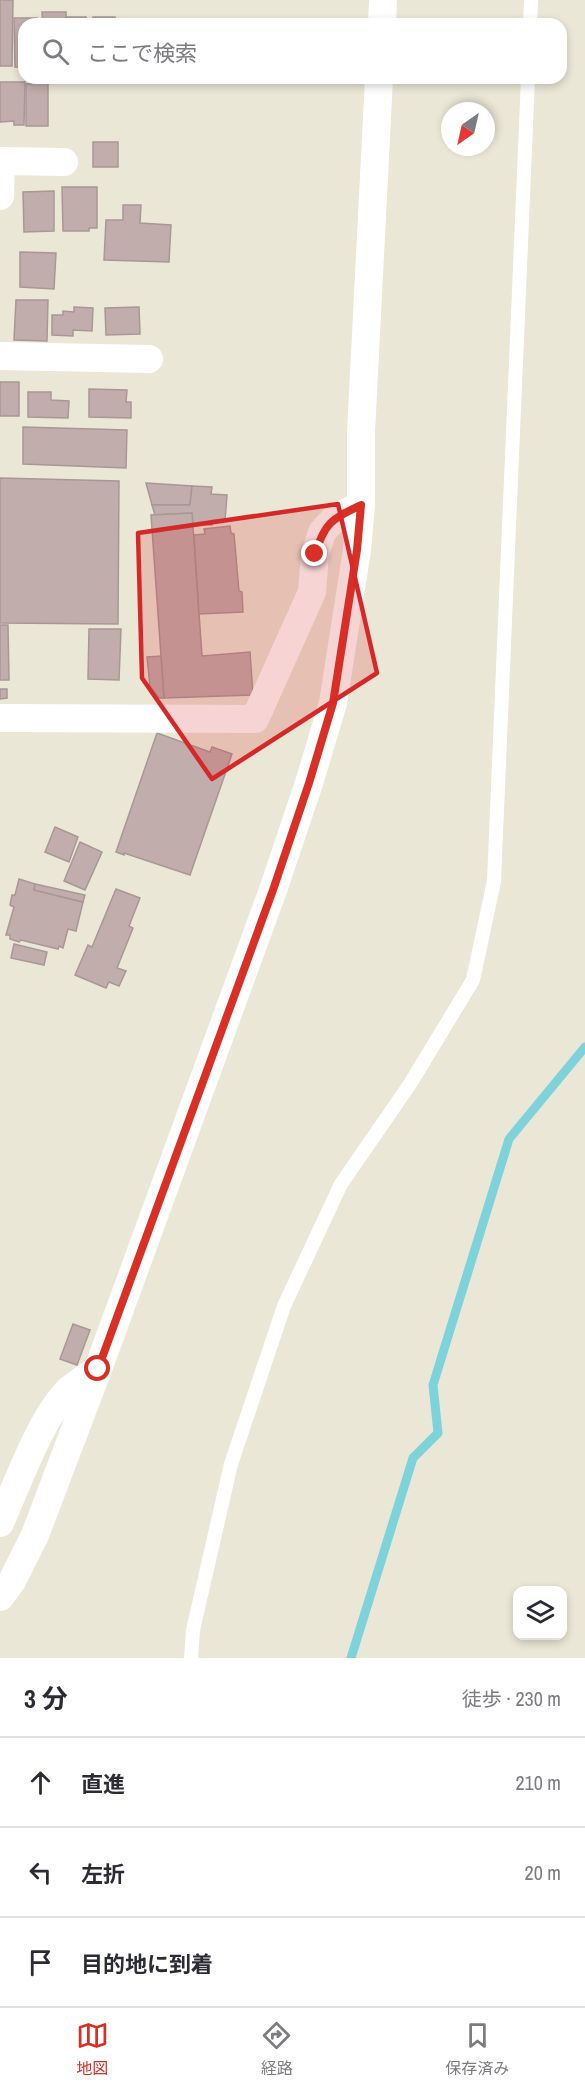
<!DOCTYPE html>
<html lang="ja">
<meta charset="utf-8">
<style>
body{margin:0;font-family:"Archivo Narrow","Noto Sans JP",sans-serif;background:#f7f7f7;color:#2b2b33}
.controls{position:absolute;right:18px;bottom:18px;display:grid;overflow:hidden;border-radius:12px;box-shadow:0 3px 9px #0003}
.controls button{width:54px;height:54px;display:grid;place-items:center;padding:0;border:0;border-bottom:2px solid #e1e1e2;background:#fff;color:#2b2b33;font:30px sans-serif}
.compass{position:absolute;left:441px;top:102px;width:54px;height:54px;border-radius:50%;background:#fff;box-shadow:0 3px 9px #0003;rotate:214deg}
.stop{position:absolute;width:18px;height:18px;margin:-14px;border:4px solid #d93025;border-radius:50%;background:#fff}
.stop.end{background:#d93025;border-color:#fff;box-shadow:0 2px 6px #0008}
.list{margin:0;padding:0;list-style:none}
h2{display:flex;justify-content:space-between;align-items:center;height:78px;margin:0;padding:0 24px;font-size:26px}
h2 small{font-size:20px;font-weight:400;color:#7c7c81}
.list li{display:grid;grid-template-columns:39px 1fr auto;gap:18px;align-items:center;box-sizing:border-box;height:90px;padding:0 24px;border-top:2px solid #e1e1e2}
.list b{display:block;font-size:22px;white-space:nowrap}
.list em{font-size:20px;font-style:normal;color:#7c7c81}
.icon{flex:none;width:33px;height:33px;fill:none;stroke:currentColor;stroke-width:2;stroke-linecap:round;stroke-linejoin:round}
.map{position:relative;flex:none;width:585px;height:1658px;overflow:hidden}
.search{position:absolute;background:#fff;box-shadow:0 3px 9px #0003;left:18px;right:18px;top:18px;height:66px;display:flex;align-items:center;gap:15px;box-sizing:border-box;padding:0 21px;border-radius:18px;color:#7c7c81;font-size:22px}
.sheet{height:348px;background:#fff}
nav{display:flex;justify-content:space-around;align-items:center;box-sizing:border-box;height:84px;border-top:2px solid #e1e1e2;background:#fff;font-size:16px;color:#7c7c81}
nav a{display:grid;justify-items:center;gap:3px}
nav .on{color:#d93025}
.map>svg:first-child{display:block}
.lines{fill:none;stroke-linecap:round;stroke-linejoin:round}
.stream{stroke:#7ed3da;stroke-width:9}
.building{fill:#c0adac;stroke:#a99796;stroke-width:1.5}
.lane{stroke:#fff;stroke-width:14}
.street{stroke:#fff;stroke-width:28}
.route{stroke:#d93025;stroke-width:8}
.marked{fill:#d62828;fill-opacity:0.2;stroke:#d62828;stroke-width:4.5;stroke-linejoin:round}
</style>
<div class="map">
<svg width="585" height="1658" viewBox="0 0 585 1658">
<rect width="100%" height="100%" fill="#eae7d6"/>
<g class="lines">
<!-- stream -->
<path class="stream" d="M351,1658l62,-200 25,-25 -5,-48 76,-246 76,-92"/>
</g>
<!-- building -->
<g class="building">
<path d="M0,0h13l-1,66h-12z"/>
<path d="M42,12h24v12h-23z"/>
<rect x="67" y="17" width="19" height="7"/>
<rect x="93" y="17" width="22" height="7"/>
<path d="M14,18h23l1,6h-14v43h-9z"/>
<path d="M0,82h25l-1,43h-10v-4l-14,1z"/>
<path d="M48,83v43h-22v-42z"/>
<rect x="93" y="142" width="25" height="25"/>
<path d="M62,187h35v41h-8v3h-26z"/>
<path d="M54,191v40l-30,1 -1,-40z"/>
<path d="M123,205h18l-1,18 31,2 -2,37 -65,-2 2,-40h17z"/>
<path d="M20,252l36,1 -2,36 -34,-2z"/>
<path d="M16,300h32l-1,41 -33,-1z"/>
<path d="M74,307l19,1 -1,23 -19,-1v6l-21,-1v-20h11v-4l11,1z"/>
<path d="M139,307l1,27 -34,1 -1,-27z"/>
<rect x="0" y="382" width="19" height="34"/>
<path d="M89,389l38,1 -1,12h5v16l-42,-1z"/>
<path d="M28,392h23v8l18,1 -1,17 -40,-1z"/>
<path d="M23,427l104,3 -1,38 -103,-4z"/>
<path d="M0,478l119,3 -1,143 -118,-1z"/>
<path d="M146,483l46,3 -2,19h-38z"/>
<path d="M192,486l20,1 -1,7 16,1 -2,26 -12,-1 -1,5 -19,-1 -1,-11 -37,2 -3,-10h38z"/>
<path d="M192,513l10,143 48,-4 3,43 -89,3 -13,-183z"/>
<path d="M230,526l1,7 3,1 5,57 3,1 1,20 -44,2 -5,-79 11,-1 -1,-5z"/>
<path d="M0,625h8l1,55h-9z"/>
<path d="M89,629h32l-2,51 -31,-1z"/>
<path d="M161,656l3,42h-5l-9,-12 -3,-29z"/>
<path d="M0,689h7v9l-7,1z"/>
<path d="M157,733l53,19 2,-5 20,7 -42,121 -66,-22v2l-8,-3z"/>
<path d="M55,827l23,10 -9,25 -24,-10z"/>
<path d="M80,842l22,10 -17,38 -21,-9z"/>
<path d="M19,879l16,5 -1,6 49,12 -7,29 -8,-2 -5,19 -4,-2 -1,3 -37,-9 -2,2 -9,-3v-4h-4l8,-28 -4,-2 2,-10h3z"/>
<path d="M35,884l50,11 -2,7 -49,-12z"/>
<path d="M116,889l24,9 -11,28 4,2 -16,40 9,3 -7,15 -10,-4 -3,6 -31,-13 13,-30 4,2z"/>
<path d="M14,944l33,8 -3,13 -33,-7z"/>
<path d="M73,1324l17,6 -13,35 -17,-6z"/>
</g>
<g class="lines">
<!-- lane -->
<g class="lane">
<path d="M530,24l1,-24"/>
<path d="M191,1658l2,-28 38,-166 53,-158 57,-122 69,-100 63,-104 21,-99 34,-803"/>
</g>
<!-- street -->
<g class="street">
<path d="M382,24l1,-24"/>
<path d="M0,161l64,1"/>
<path d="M0,196l1,-35"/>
<path d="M0,356l149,3"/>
<path d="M0,718l255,1 57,-127 3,-38 7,-22 13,-14 26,-13"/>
<path d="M0,1523c16,-36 41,-106 68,-132 9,-8 20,-15 30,-22"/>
<path d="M0,1597l12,-16 23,-46 63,-166 175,-479 36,-107 24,-80 24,-153 4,-45v-72l18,-355"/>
</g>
</g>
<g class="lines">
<!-- route -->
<path class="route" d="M98,1369l175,-479 36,-107 24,-80 24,-153 4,-45c-29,14 -36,17 -46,49"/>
</g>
<!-- marked area -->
<path class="marked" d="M338,504l39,169 -165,106 -70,-101 -4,-145z"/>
</svg>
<div class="controls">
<button><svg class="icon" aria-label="layers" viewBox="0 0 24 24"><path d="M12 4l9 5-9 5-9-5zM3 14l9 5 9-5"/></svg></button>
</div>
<svg class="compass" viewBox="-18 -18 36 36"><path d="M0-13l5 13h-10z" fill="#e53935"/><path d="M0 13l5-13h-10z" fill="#7c7c81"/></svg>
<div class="stop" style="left:98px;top:1369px"></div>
<div class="stop end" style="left:315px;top:554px"></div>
<div class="search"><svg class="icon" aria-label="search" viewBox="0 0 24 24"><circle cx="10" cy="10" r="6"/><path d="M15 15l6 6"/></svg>ここで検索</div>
</div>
<section class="sheet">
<h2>3 分<small>徒歩 · 230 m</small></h2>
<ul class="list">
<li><svg class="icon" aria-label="ahead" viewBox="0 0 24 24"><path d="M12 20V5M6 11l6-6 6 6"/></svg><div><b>直進</b></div><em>210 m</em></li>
<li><svg class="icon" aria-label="left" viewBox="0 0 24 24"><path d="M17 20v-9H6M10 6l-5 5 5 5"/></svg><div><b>左折</b></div><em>20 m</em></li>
<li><svg class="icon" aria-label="arrive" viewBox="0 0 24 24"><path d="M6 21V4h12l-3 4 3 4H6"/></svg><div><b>目的地に到着</b></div></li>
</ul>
</section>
<nav>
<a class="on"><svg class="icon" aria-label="map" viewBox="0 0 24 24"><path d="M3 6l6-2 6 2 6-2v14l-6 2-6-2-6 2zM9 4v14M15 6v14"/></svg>地図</a>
<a><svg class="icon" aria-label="directions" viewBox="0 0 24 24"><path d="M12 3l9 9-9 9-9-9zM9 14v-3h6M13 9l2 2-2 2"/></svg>経路</a>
<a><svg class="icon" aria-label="saved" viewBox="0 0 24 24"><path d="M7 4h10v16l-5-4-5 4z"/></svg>保存済み</a>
</nav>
